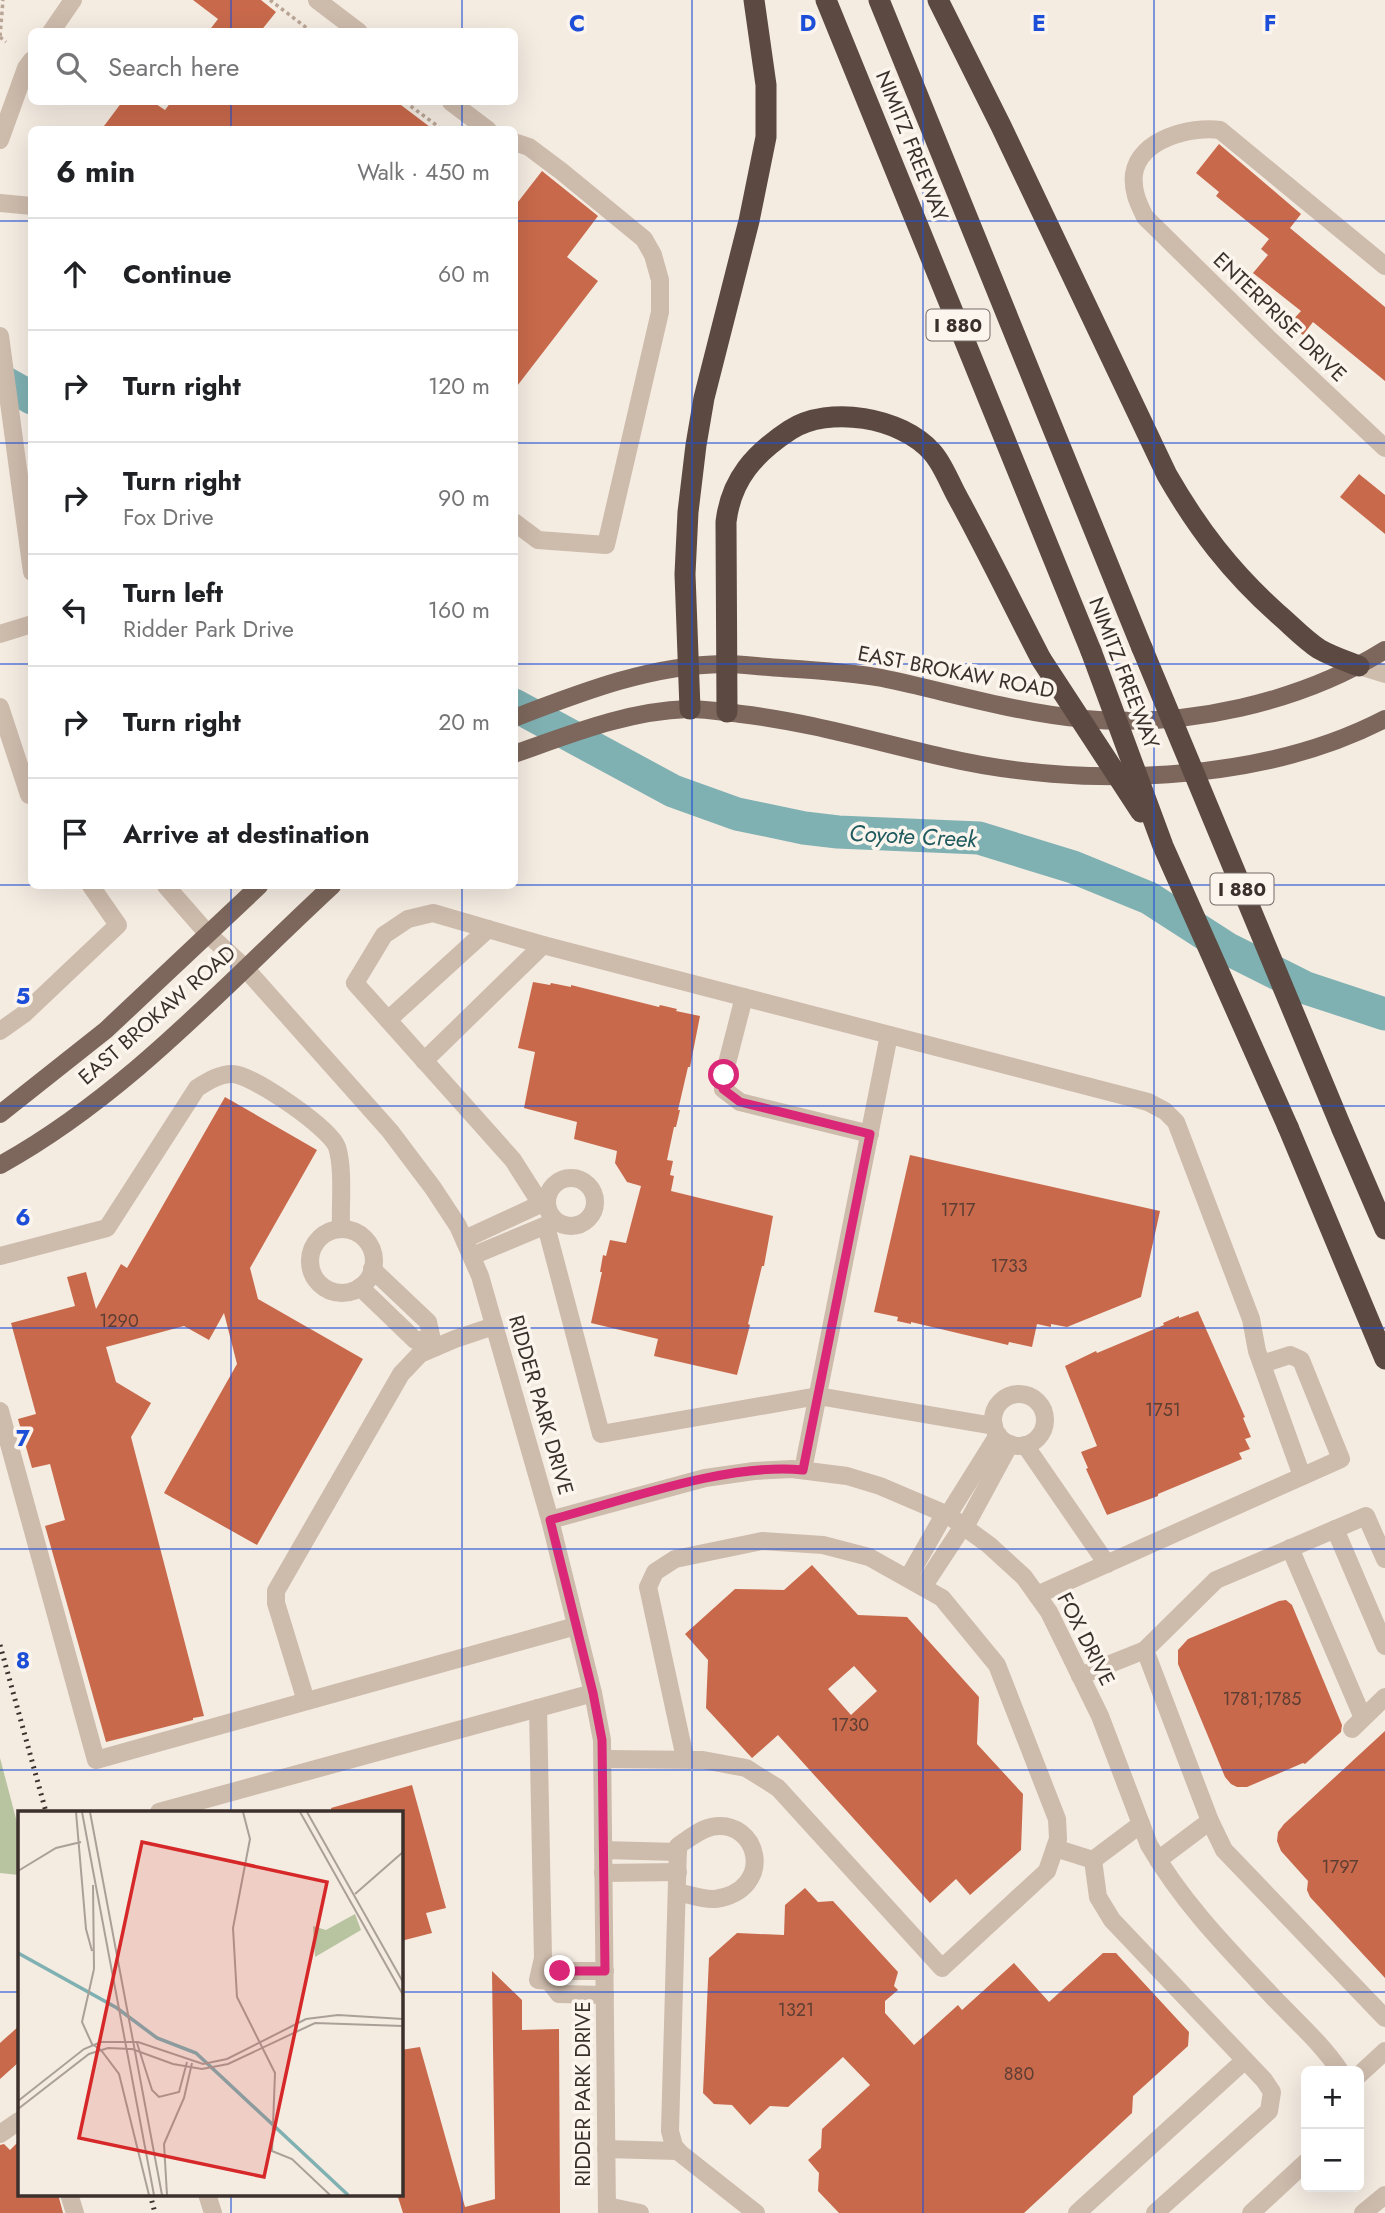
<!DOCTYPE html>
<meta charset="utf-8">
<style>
body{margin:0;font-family:Jost,sans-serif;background:#f6f6f6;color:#202124}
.controls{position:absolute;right:21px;bottom:21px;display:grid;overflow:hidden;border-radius:10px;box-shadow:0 7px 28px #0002}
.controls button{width:63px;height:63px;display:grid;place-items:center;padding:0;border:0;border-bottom:2px solid #e0e0e0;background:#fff;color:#202124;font:35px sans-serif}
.stop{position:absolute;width:21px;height:21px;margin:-16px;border:5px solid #db2777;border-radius:50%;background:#fff}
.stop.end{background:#db2777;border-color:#fff;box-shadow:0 2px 7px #0008}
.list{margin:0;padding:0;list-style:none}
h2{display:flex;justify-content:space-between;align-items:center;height:91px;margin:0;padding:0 28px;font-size:30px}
h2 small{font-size:23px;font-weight:400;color:#757577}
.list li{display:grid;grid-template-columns:46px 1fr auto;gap:21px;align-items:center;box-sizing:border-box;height:112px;padding:0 28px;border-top:2px solid #e0e0e0}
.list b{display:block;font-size:26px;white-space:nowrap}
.list p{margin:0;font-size:23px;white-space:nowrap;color:#757577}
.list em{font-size:23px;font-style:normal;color:#757577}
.icon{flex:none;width:38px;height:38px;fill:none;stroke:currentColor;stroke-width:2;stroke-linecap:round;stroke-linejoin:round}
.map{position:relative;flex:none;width:1385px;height:2213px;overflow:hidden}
.search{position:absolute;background:#fff;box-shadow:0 7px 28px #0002;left:28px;top:28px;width:490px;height:77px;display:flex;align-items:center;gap:18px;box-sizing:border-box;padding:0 24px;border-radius:10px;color:#757577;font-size:26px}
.panel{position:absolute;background:#fff;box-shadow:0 7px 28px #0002;left:28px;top:126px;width:490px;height:763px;border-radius:10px}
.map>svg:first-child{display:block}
.green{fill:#b8c4a0}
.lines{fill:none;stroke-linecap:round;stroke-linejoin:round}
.river{stroke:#7fb0b2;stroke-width:33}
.building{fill:#c8694b;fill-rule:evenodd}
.path{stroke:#b9a596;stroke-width:3.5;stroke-dasharray:3.5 3.5;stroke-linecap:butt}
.minor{stroke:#cdbbac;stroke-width:18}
.major{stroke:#7d675c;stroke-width:18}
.highway{stroke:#5c4a42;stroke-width:21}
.rail{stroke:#3b302b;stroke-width:5;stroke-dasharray:2 5;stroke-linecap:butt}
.highway-bridge{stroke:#5c4a42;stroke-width:21}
.route{stroke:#db2777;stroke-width:9}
.grid{fill:none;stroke:#1d4ed8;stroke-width:2;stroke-opacity:0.55}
.labels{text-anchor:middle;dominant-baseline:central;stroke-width:7;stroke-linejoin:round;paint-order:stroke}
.number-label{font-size:18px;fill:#5e3e33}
.shield{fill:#fbf5ee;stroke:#756b66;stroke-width:2}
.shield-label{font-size:19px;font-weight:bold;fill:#3b302b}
.street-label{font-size:21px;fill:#3b302b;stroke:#fbf5ee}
.water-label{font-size:23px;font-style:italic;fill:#1f5a5e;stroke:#fbf5ee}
.inset-river{fill:none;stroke:#7fb0b2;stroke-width:3.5}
.inset-road{fill:none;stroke:#aaa098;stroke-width:2}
.view{fill:#d62828;fill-opacity:0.15;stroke:#d62828;stroke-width:3.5}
.inset-edge{fill:none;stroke:#3b302b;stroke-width:3.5}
.grid-label{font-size:23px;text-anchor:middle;font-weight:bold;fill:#1d4ed8;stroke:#fbf5ee;stroke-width:7;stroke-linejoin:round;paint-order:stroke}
</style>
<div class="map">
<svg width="1385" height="2213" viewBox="0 0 1385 2213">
<rect width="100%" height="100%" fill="#f4ebe1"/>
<!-- green -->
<path class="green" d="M0,1758l19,72v45l-19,-2z"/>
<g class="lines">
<!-- river -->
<g class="river">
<path d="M0,380l32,18"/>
<path d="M514,705l159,86 64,23 67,14 34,4 141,6 94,29 76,31 79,51 78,39 79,26"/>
</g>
</g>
<!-- building -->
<g class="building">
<path d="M193,0h68l15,12 -16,20h-52l10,-13z"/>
<path d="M122,102h31l12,8 6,-8h226l37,28h-333z"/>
<path d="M1219,144l82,70 -11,14 95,79v74l-72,-59 -10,13 -14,-11 12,-13 -48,-38 15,-18 -7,-6 8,-10 -53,-43 3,-4 -23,-19z"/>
<path d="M542,171l56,45 -31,41 31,24 -84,109v-183z"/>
<path d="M1359,474l26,21v39l-45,-37z"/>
<path d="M533,982l17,3 1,-2 20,4v-2l88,22 1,-2 17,4 -1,2 24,5 -10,51h-2l-10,43h2l-4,17h-2l-7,33 6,1 -3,14 4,1 -3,15 102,25 -9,50h-2l-14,58 2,1 -13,50 -83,-19 4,-17 -67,-16 11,-51h-2l3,-17 3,1 4,-16 16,3 15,-57 -14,-4 -12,-19 2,-12 -43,-12 3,-17 -53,-14 11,-56 -17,-4z"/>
<path d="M225,1097l92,53 -67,118 8,31 105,60 -106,186 -93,-52 73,-129 -13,-51 -15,27 -25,-14 -78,21 10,35 35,21 -20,34 73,279 -11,2v2l-87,22 -61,-216 20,-6 -15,-56 -18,4 -14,-49 18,-5 -25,-91 64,-17 -8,-29 19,-5 10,37 25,-45 6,4z"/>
<path d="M910,1155l250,56 -19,86 -74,30 -16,-3v3l-14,-3 -5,23 -23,-5 -1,3 -97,-23v2l-14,-3 1,-4 -24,-5z"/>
<path d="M1198,1311l47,106 -2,1 8,19 -6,2 5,10 -11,4 3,6 -84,35v2l-51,19 -21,-46 2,-1 -7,-16 16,-6 -32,-80 31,-15 1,2 67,-28 -1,-2 16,-7v2z"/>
<path d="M812,1565l46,50 49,2 72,80 -2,47 46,50 -2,56 -51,45 -14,-16 -26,24 -152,-168 -26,23 -46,-50 2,-48 -23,-26 50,-45 49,1zM854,1666l23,25 -26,24 -23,-26z"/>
<path d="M1286,1600l6,5 50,120 -1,7 -36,32 -2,-1 -56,24h-10l-6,-3 -6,-7 -47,-113v-14l10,-11 91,-38z"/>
<path d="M1385,1731v247l-75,-81 -3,-7 1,-9 -27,-30 -4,-10 1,-9 6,-8z"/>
<path d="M412,1785l34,123 -20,5 6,20 -31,8v-129h-69l-1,-4z"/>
<path d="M805,1888l13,14 15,-1 65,71 -4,14 4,4 -13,11v12l29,32 44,-40 4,5 52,-47 35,39 54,-49h13l73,79 -1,14 -55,50 -1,17 -108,100h-185l-21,-22 1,-18 -11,-13 13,-12 1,-19 48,-44 -27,-28 -55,50 -18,-1 -20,19 -18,-20 -18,-1 -11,-11 6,-135 28,-25 47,2 1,-30z"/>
<path d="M492,1971l30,29v30l37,-1 1,184h-157l-6,-19h4v-144l19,-3 45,160 30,-8z"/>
<path d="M19,2026v36l-19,17v-36z"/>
<path d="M19,2141v53h39l5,19h-63v-68l4,-1 6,6z"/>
</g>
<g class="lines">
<!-- path -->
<g class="path">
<path d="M270,0l42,32"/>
<path d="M0,36l3,-36"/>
<path d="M0,37l6,5"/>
<path d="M405,102l38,28"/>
</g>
<!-- minor -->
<g class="minor">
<path d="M317,0l42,32"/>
<path d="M51,32l22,-32"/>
<path d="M451,102l37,28"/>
<path d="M0,140l26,-72 6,-8"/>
<path d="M514,142l15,5 32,24 83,68 9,16 7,25v32l-54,233 -68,-5 -24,-18"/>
<path d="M0,203l32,3"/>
<path d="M1385,266l-165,-136c-29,-4 -81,9 -86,44 -2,16 4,29 11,43l123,121 117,110"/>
<path d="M0,336l32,236"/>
<path d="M0,634l32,-10"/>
<path d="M1359,666l26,8"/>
<path d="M0,707l29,88 3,-2"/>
<path d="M166,886l42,48 37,34 145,163 43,57 25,38 22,50 70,244 43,173 9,47 5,473"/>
<path d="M744,997l-20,78 -1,14 17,13 130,32"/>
<path d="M388,1020l100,-91"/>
<path d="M0,1031l24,-17 94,-89 -27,-39"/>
<path d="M424,1061l119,-116"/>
<circle cx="571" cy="1202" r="24"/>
<path d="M541,1204l-28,-44 -158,-177 29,-48 24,-16 25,-6 110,32 605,157 17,9 11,11 75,197 6,32 45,125"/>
<path d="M546,1226l55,208 217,-38 176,30"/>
<circle cx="342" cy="1261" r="32"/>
<path d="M465,1239l82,-38"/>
<path d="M0,1256l107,-28 90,-140c10,-6 22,-14 35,-14 20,0 98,54 105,73 7,22 3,58 4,82"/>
<path d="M472,1256l84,-35"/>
<path d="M372,1269l56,53 4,18 4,7"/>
<path d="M360,1287l55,53h17"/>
<circle cx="1019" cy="1420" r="26"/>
<path d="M0,1411l96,349 480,-134"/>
<path d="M1025,1445l82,119"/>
<path d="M803,1470l86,-435"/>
<path d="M948,1515l50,-80"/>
<path d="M550,1520l155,-42 49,-7 38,-2 55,7 33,10 68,29 41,30 35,32 25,35 51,104 49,129c35,60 79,104 126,154 22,23 48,46 65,72"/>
<path d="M965,1527l45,-83"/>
<path d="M1335,1529l50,117"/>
<path d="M1290,1548l73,170"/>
<path d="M1385,1559l-19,-43 -150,64 -71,70 65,171 14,29 161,168"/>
<path d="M908,1578l37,-65"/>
<path d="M923,1587l40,-61"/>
<path d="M1037,1595l304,-136 -40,-99 -11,-5 -28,9"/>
<path d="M1080,1676l65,-26"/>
<path d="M306,1701l-30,-98v-12l125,-217 19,-20 35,-15 39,-13"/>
<path d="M538,1708l5,250 -5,22 11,1 11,-10h45"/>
<path d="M1352,1729l33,-32"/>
<path d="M603,1759l100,1 43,8 32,20 164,180 105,-97 11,-32 -1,-20 -60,-154 -55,-67 -73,-41 -46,-12 -61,-4 -87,18 -20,13 -7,15 37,171"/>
<path d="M159,1812l434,-119"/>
<path d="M1055,1848l38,12"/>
<path d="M603,1850l75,2"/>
<path d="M1093,1860l5,37 14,23 152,160 8,12 -3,19 -114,102"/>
<path d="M1093,1860l48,-36"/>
<path d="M1158,1860l52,-39"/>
<path d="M603,1873l75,-1"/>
<path d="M677,1892c11,2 26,8 38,7 62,-9 44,-82 -4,-72 -12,3 -23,12 -33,19l-8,285 4,15 6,7 76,60"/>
<path d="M549,1981l10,13 46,1"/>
<path d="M1359,2075l26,-24"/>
<path d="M0,2134l19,-13"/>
<path d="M606,2149l72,2"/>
<path d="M69,2194l6,19"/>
<path d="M207,2194l6,19"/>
<path d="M607,2206l33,7"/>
<path d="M1077,2213l168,-153"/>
<path d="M1251,2213l55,-51"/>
<path d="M1363,2213l22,-18"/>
</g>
<!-- major -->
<g class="major">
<path d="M514,718c68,-26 137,-53 210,-54 19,0 39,3 58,4 33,2 68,4 100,10 67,14 135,35 203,41 100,9 215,-16 300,-69"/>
<path d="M514,754c57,-20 113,-43 174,-45 18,0 36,3 53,5 69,8 135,28 202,43 136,32 317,27 442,-38"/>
<path d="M0,1114l106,-84 153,-144"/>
<path d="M0,1165c127,-70 227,-182 332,-279"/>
</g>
<!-- highway -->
<g class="highway">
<path d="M826,0l265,651"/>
<path d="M879,0l263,648"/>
<path d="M938,0l63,126 166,349c31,54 64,97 111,139 13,11 26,25 41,35 12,7 27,12 40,17"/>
<path d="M690,709l-5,-135 3,-62 8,-67 8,-47 45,-177 17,-84v-52l-12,-85"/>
<path d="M727,712l-1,-190c5,-43 29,-69 64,-92 39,-25 111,-13 142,22 11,12 18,32 26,46 29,53 55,107 83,161"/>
<path d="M1288,1127l97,232"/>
<path d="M1342,1129l43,100"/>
</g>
<!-- rail -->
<g class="rail">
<path d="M0,1645l46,167"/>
<path d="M150,2194l5,19"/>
</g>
<!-- highway-bridge -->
<g class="highway-bridge">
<path d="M1142,648l200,481"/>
<path d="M1091,651l72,195 125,281"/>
<path d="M1041,659l100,153"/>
</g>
</g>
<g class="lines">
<!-- route -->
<path class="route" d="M560,1971h45l-3,-231 -9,-47 -43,-173c73,-19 179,-58 253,-50l67,-336 -130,-32 -17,-13 1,-14"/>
</g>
<!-- grid -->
<path class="grid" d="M231,0v32M462,0v32M692,0v2213M923,0v2213M1154,0v2213M231,102v28M462,102v28M0,221h32M514,221h871M0,443h32M514,443h871M0,664h32M514,664h871M0,885h32M514,885h871M231,886v926M462,886v1327M0,1106h1385M0,1328h1385M0,1549h1385M0,1770h1385M0,1992h19M401,1992h984M231,2194v19"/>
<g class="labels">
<!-- number labels -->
<g class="number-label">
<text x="958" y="1210">1717</text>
<text x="1009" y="1266">1733</text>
<text x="119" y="1321">1290</text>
<text x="1163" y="1410">1751</text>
<text x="1262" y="1699">1781;1785</text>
<text x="850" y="1725">1730</text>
<text x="1340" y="1867">1797</text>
<text x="796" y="2010">1321</text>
<text x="1019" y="2074">880</text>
</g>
<!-- shield labels -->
<g class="shield">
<rect x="926.5" y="309.5" width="63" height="31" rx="5"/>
<rect x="1210.5" y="873.5" width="63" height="31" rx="5"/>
</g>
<g class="shield-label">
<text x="958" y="325">I 880</text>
<text x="1242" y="889">I 880</text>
</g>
<!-- street labels -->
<g class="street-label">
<text transform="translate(912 146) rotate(68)">NIMITZ FREEWAY</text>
<text transform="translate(1280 317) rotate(44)">ENTERPRISE DRIVE</text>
<text transform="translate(956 672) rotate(11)">EAST BROKAW ROAD</text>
<text transform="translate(1124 673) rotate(69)">NIMITZ FREEWAY</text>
<text transform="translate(157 1015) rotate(-41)">EAST BROKAW ROAD</text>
<text transform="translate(541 1405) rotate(74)">RIDDER PARK DRIVE</text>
<text transform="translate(1086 1639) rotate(63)">FOX DRIVE</text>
<text transform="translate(583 2094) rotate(-90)">RIDDER PARK DRIVE</text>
</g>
<!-- water labels -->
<g class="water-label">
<text transform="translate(913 836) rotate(3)">Coyote Creek</text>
</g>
</g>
<!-- overview -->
<g transform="translate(18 1811)">
<rect width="385" height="385" fill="#f4ebe1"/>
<path d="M337,103l6,16 -46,27 -2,-31 13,4z" fill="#b8c4a0"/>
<path class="inset-river" d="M0,142l99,55 40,30 39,15 152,142"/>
<path class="inset-road" d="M58,1l10,117 6,22M64,1l72,383M72,1l72,383M225,1l7,27 -17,89 4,69 38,76 -3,78 20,8 38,36M282,1l103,183M289,1l96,170M0,60l38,-23 25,-6M75,74l1,84M337,83l48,-42M76,158l-12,53 10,22 9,6M119,232l15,47 7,7 20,-5 8,-30M83,239l18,24 30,121M0,290l66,-52 17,-7h37l65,22 24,-5 79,-40 32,-4 65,4M0,298l71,-55 19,-6 24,1 41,15 29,5 26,-5 87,-41 88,3M149,384l-3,-51 20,-46 8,-35"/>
<path class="view" d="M124,31l185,40 -63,295 -185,-39z"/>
<rect width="385" height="385" class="inset-edge"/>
</g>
<g class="grid-label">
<text x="577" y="31">C</text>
<text x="808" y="31">D</text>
<text x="1039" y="31">E</text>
<text x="1270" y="31">F</text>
<text x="23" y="1004">5</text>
<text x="23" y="1225">6</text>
<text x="23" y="1446">7</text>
<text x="23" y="1668">8</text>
</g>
</svg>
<div class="controls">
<button>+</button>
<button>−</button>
</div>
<div class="stop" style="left:724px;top:1075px"></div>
<div class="stop end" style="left:560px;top:1971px"></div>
<div class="search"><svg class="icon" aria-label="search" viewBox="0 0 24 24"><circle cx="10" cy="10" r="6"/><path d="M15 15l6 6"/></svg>Search here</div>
<section class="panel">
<h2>6 min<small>Walk · 450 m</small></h2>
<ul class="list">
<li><svg class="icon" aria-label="ahead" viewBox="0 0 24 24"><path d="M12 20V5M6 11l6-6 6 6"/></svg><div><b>Continue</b></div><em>60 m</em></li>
<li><svg class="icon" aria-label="right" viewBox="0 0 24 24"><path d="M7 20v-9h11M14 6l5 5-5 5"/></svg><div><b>Turn right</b></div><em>120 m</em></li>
<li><svg class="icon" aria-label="right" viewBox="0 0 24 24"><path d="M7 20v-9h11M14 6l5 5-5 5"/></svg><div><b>Turn right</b><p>Fox Drive</p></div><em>90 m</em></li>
<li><svg class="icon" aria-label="left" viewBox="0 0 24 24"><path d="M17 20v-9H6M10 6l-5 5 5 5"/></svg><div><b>Turn left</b><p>Ridder Park Drive</p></div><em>160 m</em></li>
<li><svg class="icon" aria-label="right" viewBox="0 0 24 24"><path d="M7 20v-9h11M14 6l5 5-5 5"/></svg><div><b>Turn right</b></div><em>20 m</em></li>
<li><svg class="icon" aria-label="arrive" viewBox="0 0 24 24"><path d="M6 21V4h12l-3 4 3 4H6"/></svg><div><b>Arrive at destination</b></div></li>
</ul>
</section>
</div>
